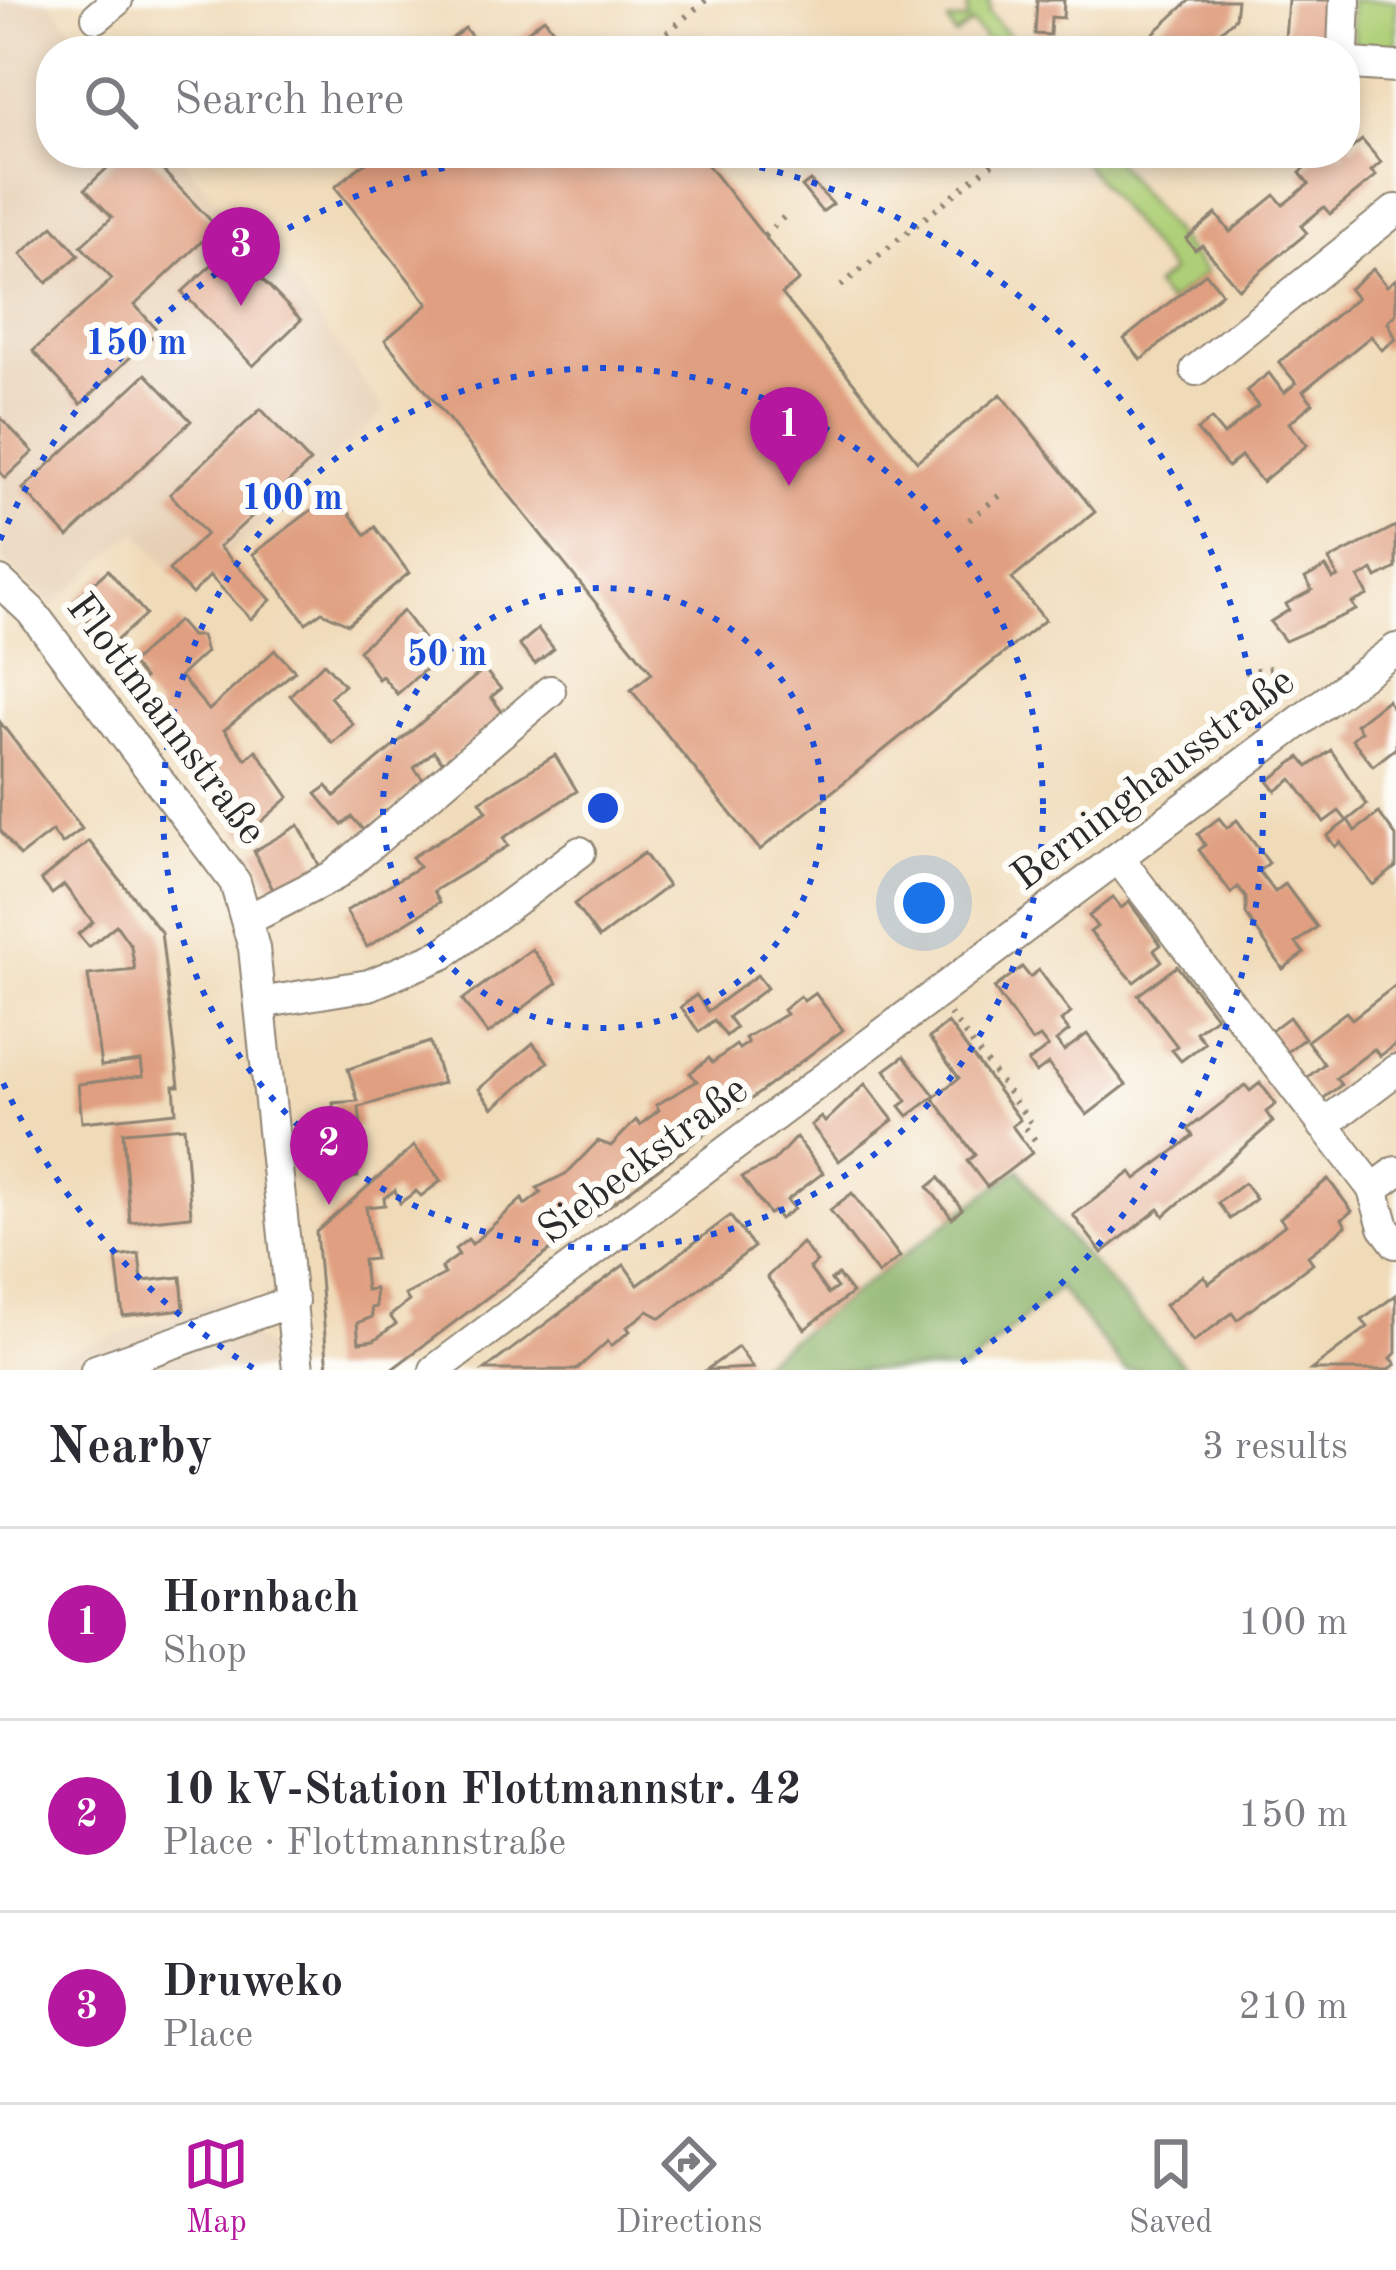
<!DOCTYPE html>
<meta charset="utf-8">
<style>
body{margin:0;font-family:"Old Standard TT",serif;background:#f7f7f7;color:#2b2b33}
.you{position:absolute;left:924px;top:903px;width:42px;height:42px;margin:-30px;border:9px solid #fff;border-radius:50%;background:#1a73e8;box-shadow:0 0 0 18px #1a73e833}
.badge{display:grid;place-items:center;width:78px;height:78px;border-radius:50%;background:#b5179e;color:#fff;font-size:39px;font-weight:700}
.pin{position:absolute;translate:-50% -99px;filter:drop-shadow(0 3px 6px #0008)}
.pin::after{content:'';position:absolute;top:63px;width:42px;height:36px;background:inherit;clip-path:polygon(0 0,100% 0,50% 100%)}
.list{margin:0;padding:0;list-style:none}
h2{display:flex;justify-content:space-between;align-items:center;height:156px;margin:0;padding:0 48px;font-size:51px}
h2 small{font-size:39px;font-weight:400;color:#7c7c81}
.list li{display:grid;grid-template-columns:78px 1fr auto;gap:36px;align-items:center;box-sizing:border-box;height:192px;padding:0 48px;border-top:3px solid #e1e1e2}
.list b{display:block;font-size:45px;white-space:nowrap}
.list p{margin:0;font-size:39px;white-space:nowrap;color:#7c7c81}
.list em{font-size:39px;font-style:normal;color:#7c7c81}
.icon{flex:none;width:66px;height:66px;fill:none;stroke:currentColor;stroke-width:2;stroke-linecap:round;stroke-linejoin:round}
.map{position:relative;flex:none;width:1396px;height:1370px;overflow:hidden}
.search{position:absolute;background:#fff;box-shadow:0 6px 18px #0003;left:36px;right:36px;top:36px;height:132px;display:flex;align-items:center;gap:30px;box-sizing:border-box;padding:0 42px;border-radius:48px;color:#7c7c81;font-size:45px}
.sheet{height:732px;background:#fff}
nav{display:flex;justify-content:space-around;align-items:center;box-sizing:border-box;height:168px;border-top:3px solid #e1e1e2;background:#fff;font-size:33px;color:#7c7c81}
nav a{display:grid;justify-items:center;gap:6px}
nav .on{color:#b5179e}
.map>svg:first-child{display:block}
.built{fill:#e6d0b5}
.green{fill:#aecf77;stroke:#6c7d51;stroke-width:3}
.forest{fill:#8ab268;stroke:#5a6e4a;stroke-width:3}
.building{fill:#e09f80}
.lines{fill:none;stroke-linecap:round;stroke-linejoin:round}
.minor-casing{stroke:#8e8372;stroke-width:34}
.path{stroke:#8e8372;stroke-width:6;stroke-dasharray:3 9;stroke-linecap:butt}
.minor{stroke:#fff;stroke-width:30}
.ring{fill:none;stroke:#1d4ed8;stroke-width:6;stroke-dasharray:6 12}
.labels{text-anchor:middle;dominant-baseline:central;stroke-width:12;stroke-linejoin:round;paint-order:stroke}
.street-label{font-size:42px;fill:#2b2b2b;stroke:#fdfcf7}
.centre{fill:#1d4ed8;stroke:#fdfcf7;stroke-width:6}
.ring-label{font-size:36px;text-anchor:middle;font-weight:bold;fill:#1d4ed8;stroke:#fdfcf7;stroke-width:12;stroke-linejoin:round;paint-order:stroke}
</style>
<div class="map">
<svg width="1396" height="1370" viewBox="0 0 1396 1370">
<rect width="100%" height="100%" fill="#fdfcf7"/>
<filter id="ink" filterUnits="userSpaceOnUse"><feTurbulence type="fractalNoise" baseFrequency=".00833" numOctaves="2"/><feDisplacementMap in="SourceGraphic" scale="24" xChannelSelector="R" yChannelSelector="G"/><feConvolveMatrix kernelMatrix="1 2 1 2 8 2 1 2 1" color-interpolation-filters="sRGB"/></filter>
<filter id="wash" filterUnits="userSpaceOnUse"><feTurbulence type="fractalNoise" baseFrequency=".004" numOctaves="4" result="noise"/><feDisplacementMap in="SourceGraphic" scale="48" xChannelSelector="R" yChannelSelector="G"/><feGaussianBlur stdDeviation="2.7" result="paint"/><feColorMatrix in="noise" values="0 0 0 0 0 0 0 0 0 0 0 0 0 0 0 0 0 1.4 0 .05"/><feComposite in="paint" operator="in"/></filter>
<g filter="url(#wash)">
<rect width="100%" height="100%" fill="#f0dbb9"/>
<!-- built -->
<g class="built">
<path d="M0,0h48l43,51h-40v102h126l67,79 8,-7 132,186 -156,145 -22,-22 -37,36 -33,-40 -83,76 -53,-49z"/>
<path d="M235,1294l12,38 21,19 2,19h-254z"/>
</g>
<!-- green -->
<g class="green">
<path d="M968,0h22l-1,13 34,38h-28l-23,-28 -17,13 -7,-15h19z"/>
<path d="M1350,0h46v58l-40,-6z"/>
<path d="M1076,153h33l97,120 -38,30 -14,-17 17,-14z"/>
</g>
<!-- forest -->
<path class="forest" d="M1019,1169l41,59 128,142h-63l-66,-82 -94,82h-215z"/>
<g id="blocks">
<!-- building -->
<g class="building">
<path d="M1037,0h27l-1,18 -12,-1 -1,18 -15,-1z"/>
<path d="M1190,0h47l-2,18 -36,33h-65z"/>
<path d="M1288,0h46l-4,51h-46z"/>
<path d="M544,18l26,33h-67z"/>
<path d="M465,28l18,23h-47z"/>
<path d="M1345,139l7,9 10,-8 19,22 -10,9 5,5 -46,38 -6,-7 -23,19 6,7 -68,56 -37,-44 -7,5 -9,-11 30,-25 14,18 45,-37 8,10 26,-21 -9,-11 19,-20h26z"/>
<path d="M123,153h23l71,74 -82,78 23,26 -77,73 -48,-53 79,-72 -31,-33 31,-29 -27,-28z"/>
<path d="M377,153h321l101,127 -17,14 135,167 84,-67 94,118 -83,67 33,41 -285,230 -129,-160 21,-17 -267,-333 43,-36 -93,-117z"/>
<path d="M810,181l23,23 -11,8 -20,-25z"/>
<path d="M53,226l26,29 -32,28 -26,-29z"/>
<path d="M231,247l70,73 -48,46 -71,-74z"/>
<path d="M1373,269l14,17 9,-7v34l-8,9 8,17 -14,11 -11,-14 -68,55 10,12 -24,20 18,22 -45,37 -21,-26 -13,11 -31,-37 14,-11 13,16 34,-29 -12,-15 23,-18 15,20 12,-10 -17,-21 78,-64 -8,-9z"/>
<path d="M1206,273l16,20 -81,67 -17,-21z"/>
<path d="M146,374l45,47 -123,116 -45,-48z"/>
<path d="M261,409l49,53 -91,85 52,53 -20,19 -41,-43 -18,18 -23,-24 37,-36 -36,-40z"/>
<path d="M0,417l33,35 -28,26 -5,-6z"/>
<path d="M334,493l32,42 9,-8 34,46 -61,51 -26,-12 -16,11 -53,-69z"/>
<path d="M1396,526v42l-19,10 -4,-8 -14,8 9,17 -16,8 4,7 -71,31 -15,-19 19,-12 -3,-6 26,-14 -7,-12 21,-11 7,12 5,-2 -9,-17z"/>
<path d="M108,570l38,44 -34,30 -26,-24 3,-3 -14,-17z"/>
<path d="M403,611l35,47 -41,36 -15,-18 -4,3 -19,-29z"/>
<path d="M178,621l13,15h10l5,16 -26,24 29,34 66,-60 20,21 -71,59 22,29 10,-9 33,47 -45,40 -91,-122 6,-5 -22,-26 7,-6 -13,-15z"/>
<path d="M538,629l16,20 -19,15 -16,-19z"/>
<path d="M324,663l20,22 -14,12 23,27 -21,19 -42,-48z"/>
<path d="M484,669l17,20 -10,8 13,17 -60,50 -10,-13 -20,17 10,13 -61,49 -11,-13 -10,8 -26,-31 11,-8 8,10z"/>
<path d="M1387,700l4,6 5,-3v45l-23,18 -21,-27 9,-8 -5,-7z"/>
<path d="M0,722l82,107 -20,15 -10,-13 -32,25 -20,-26z"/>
<path d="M1331,750l36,55 -19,15 7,11 24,-18 17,23v31l-23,18 -33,-43 -5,5 -8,-11 20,-15 -8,-10 -15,11 -32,-43 -16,12 -8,-10 32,-24 8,10z"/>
<path d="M555,755l22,36 -74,47 5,8 -74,45 6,11 -73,45 -21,-36 73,-44 -7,-10 75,-46 -7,-10z"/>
<path d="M1219,818l8,10 10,-8 32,43 -10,8 16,21 10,-8 32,43 -21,16 8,10 -21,16 -37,-55v-16l-8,-11 -7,6 -32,-43 6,-5 -7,-11z"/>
<path d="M299,825l24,48 -47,23 -22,-45z"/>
<path d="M89,841l72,91 18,154h-5l2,26 -94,10 -4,-38 65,-8 -2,-15 -40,5 -13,-91 47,-5 -4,-24 -15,-21 -27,22 -11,-13 15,-12 -29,-37 -12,9 -11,-14z"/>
<path d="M644,853l24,33 -69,52 -25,-34z"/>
<path d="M1113,897l8,11 8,-6 32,43 -7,5 8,11 -28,21 -44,-50 7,-5 -8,-11z"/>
<path d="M532,949l25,34 -69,51 -26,-34z"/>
<path d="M1177,966l39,51 -20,15 9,11 -24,18 -9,-11 5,-4 -39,-51z"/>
<path d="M1022,967l8,10 9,-7 32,43 -10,8 8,10 -13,10 8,10 23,-17 39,51 -39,30 -39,-51 -12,9 -8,-11 20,-15 -8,-10 -8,5 -38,-54z"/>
<path d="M757,975l10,13 -39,29 8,11 -10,8 -12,-16 -15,12 -18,-25 15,-12 12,16z"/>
<path d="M1396,985v59l-16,12 -6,-7 -38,29 5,7 -21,16 -16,-21 20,-16 -17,-23 39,-29 6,7z"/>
<path d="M815,993l28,37 -452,340h-63l-12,-138 98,-86 27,35 -20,15 -5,-5 -16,12 -5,-13 -11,8 1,7 -19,2 9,52 -12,1 1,11 2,19 9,-1 1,18 -5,1 1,9 -15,6 2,19 15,-2 22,-16 -6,-8 19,-15 -4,-6 40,-21 -4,-6 18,-13 -4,-6 13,-10 4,5 50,-45 3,6 16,-12 -4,-5 30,-15 31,-32 13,5 25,-26 4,5 19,-15 -3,-5 41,-24 -7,-8 19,-15 3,5 24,-18 3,4 9,-6 -3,-5 41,-24 -3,-4 17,-14 4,5z"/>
<path d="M1289,1017l16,21 -21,16 -16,-21z"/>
<path d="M948,1023l72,97 -8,6 20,27 -45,34 -20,-26 8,-6 -42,-57 26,-20 -30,-40z"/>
<path d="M430,1042l13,41 -84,24 2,19 -8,1 5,50 -25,3 -5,-50 7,-1 -2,-26 25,-2 -10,-32z"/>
<path d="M533,1043l15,19 -55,46 -14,-19z"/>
<path d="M904,1056l31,40 -27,20 -8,-10 7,-5 -22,-31z"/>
<path d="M1260,1083l16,21 -10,8 7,10 -109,94 -5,-7 -57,44 -29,-38 58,-43 5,7 39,-29 18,-14 -5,-7 57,-44 5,6z"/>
<path d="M865,1084l28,36 -54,41 -28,-36 10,-8 4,5z"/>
<path d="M184,1127l7,89 -61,6 -7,-90z"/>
<path d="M796,1137l27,36 -36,27 7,9 -14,10 -6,-8 -5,3 -27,-37 31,-15z"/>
<path d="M939,1178l23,31 -10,9 -24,-31z"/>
<path d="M1328,1179l24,32 -10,8 4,7 -38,30 5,7 -76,57 -5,-7 -39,29 -28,-37 39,-29 5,7 76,-58 -5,-7z"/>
<path d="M1244,1183l12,16 -26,20 -12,-16z"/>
<path d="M852,1193l48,64 -22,17 -48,-64z"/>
<path d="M730,1216l24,31 -93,71 -13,-7 -21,16 3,4 -19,15 -3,-5 -32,29h-92l140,-105 14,20z"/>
<path d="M802,1243l15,19 -8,6 19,26 9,-6 -6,-8 7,-5 14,18 -47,36 -38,-52z"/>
<path d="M139,1254l3,27 39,-4 3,32 -61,7 -7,-59z"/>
<path d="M1396,1295v58l-5,5 5,6 -8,6h-77l57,-43 -6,-7z"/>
<path d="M738,1347l15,21 -47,2z"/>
</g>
</g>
</g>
<g filter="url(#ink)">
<use href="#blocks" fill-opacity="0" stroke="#8e8372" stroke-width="3"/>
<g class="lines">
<defs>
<g id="minor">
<path d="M97,17l20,-17"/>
<path d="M1343,51l2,-51"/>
<path d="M1345,57l7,7 44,3"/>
<path d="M1196,370l200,-160"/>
<path d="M0,582l31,29 204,271 19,66 44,422"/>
<path d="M1119,859l254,330 23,-17"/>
<path d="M249,919l86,-44 215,-184"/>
<path d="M260,1003l109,-18 74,-31 137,-102"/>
<path d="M1323,1125l73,-55"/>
<path d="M1373,1189l11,38 12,16"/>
<path d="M96,1370l197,-69"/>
<path d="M435,1370l961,-721"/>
</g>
</defs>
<!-- minor casing -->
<use href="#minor" class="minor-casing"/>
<!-- path -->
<g class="path">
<path d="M648,48l58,-48"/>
<path d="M702,159l7,-6"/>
<path d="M764,236l21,-20"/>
<path d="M841,286l164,-133"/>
<path d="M969,520l34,-27"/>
<path d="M1244,672l34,-5 18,23"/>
<path d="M950,1014l81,109 -6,4 13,17"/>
</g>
<!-- minor -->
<use href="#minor" class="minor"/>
</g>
</g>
<!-- distance rings -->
<g class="ring">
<circle cx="603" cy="808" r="220"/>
<circle cx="603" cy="808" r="440"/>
<path d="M253 1368A660 660 0 0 1 0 1076M0 540A660 660 0 0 1 517 154M689 154A660 660 0 0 1 953 1368"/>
</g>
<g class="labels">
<!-- street labels -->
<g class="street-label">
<text transform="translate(165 720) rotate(53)">Flottmannstraße</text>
<text transform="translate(1154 780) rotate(-37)">Berninghausstraße</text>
<text transform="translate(644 1161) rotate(-37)">Siebeckstraße</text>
</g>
</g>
<circle cx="603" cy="808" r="18" class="centre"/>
<g class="ring-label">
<text x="136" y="354">150 m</text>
<text x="292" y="509">100 m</text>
<text x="447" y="665">50 m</text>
</g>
</svg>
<div class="you"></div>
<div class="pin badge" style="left:789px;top:486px">1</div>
<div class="pin badge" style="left:329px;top:1205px">2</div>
<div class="pin badge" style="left:241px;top:306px">3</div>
<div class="search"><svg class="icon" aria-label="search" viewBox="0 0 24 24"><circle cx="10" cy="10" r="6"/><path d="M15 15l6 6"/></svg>Search here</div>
</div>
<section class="sheet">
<h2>Nearby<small>3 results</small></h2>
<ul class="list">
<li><span class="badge">1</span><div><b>Hornbach</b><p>Shop</p></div><em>100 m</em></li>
<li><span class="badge">2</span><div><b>10 kV-Station Flottmannstr. 42</b><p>Place · Flottmannstraße</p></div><em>150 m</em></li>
<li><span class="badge">3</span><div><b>Druweko</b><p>Place</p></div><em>210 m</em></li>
</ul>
</section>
<nav>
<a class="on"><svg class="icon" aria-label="map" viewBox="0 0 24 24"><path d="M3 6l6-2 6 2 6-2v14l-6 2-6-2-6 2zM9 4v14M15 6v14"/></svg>Map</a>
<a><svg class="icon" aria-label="directions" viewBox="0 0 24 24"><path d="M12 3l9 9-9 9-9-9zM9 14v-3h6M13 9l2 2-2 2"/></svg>Directions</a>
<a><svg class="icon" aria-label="saved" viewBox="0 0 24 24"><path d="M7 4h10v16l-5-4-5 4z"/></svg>Saved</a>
</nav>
